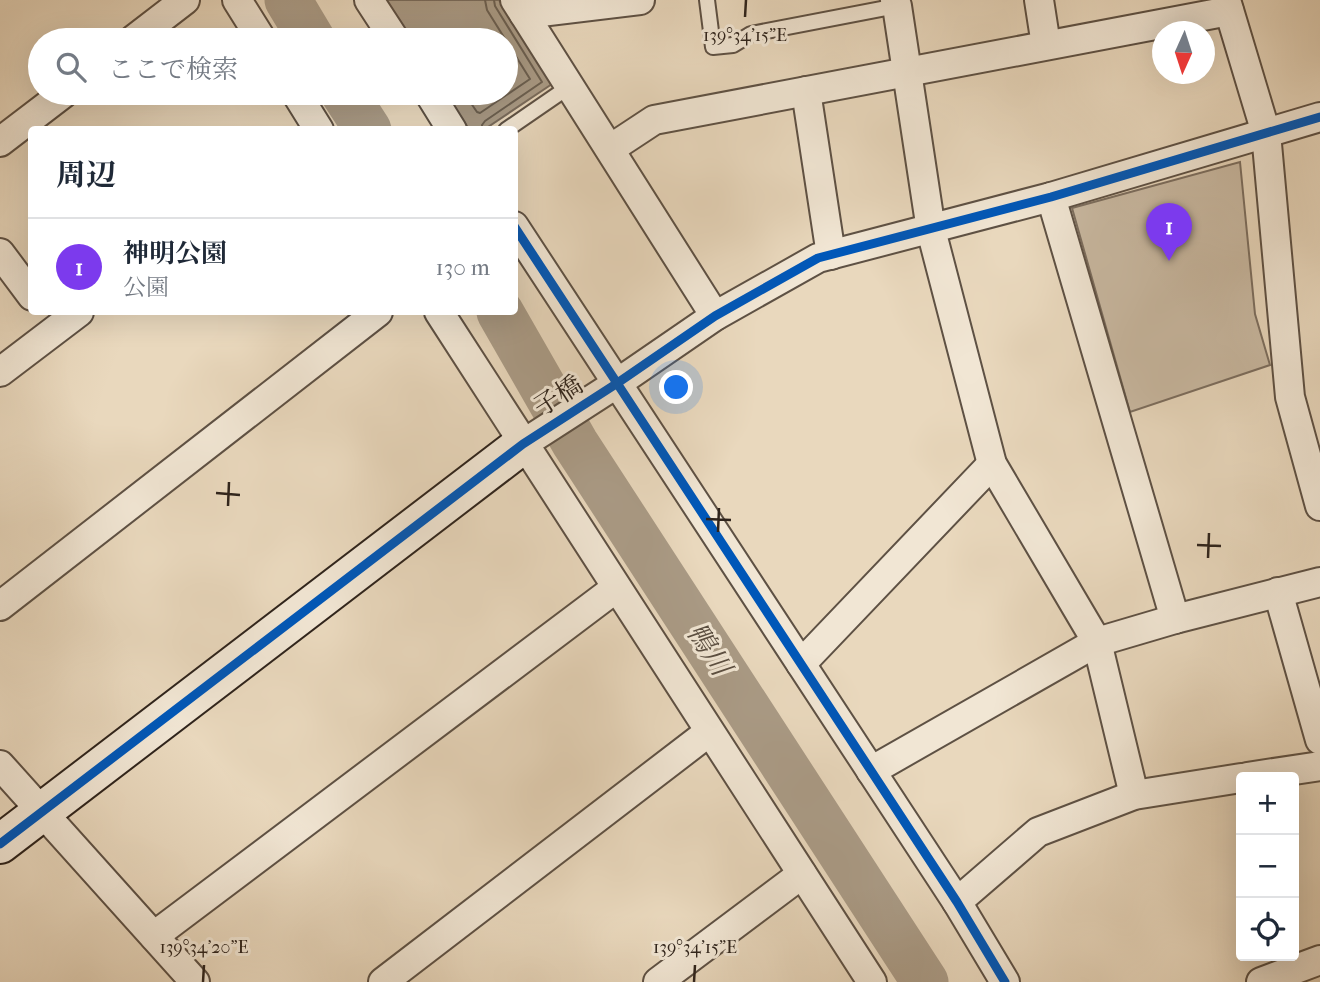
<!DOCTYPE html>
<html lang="ja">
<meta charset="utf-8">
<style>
body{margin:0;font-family:"IM FELL French Canon","Noto Serif JP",serif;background:#f2f2f3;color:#1f2937}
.controls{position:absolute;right:21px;bottom:21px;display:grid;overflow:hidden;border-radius:7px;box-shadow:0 7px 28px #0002}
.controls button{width:63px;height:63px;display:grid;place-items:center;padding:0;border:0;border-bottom:2px solid #e0e1e3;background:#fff;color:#1f2937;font:35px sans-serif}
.compass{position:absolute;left:1152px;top:21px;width:63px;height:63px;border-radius:50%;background:#fff;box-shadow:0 7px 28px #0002;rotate:183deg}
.you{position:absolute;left:677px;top:388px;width:24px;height:24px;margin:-18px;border:5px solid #fff;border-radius:50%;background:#1a73e8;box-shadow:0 0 0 10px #1a73e833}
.badge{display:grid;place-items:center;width:46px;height:46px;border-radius:50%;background:#7c3aed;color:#fff;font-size:23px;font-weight:700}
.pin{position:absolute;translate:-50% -58px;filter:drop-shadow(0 2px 4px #0008)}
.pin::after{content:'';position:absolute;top:37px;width:24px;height:21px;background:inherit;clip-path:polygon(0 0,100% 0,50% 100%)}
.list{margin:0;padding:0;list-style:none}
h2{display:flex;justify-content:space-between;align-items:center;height:91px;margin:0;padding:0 28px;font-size:30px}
h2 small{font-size:23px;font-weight:400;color:#747a83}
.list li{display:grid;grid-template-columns:46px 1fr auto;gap:21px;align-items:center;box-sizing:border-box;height:98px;padding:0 28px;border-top:2px solid #e0e1e3}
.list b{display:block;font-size:26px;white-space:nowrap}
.list p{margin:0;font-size:23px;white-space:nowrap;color:#747a83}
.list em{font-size:23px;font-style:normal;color:#747a83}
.icon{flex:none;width:38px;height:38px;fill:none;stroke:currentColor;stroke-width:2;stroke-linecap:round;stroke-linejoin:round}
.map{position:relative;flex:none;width:1320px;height:982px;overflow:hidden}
.search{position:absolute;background:#fff;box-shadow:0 7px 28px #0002;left:28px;top:28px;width:490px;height:77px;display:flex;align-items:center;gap:18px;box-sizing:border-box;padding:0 24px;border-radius:38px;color:#747a83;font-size:26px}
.panel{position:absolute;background:#fff;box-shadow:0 7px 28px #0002;left:28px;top:126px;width:490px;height:189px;border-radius:7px}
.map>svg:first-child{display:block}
.green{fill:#c9b9a2;stroke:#7c6e5f;stroke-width:2}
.water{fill:#aa9b86;stroke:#796b5c;stroke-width:2}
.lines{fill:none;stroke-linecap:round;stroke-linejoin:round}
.shore{stroke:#6c6051;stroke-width:2}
.river{stroke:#aa9b86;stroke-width:47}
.lane-casing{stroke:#5e5144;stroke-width:18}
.street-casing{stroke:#5e5144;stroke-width:32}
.secondary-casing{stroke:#2f241c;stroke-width:42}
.lane{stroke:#f1e6d4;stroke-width:14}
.street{stroke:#f1e6d4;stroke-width:28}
.secondary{stroke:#f1e6d4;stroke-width:38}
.cycleway-casing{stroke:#f1e6d4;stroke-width:13}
.cycleway{stroke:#0057b8;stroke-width:9}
.ticks{fill:none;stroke:#2f241c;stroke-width:2.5}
.labels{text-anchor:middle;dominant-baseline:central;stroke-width:6;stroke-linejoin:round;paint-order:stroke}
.street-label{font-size:26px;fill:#2f241c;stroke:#f1e6d4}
.water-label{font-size:28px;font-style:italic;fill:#5a4e41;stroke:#f1e6d4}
.ticks-label{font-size:18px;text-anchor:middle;fill:#2f241c;stroke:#f1e6d4;stroke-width:6;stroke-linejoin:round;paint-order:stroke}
</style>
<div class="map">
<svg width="1320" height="982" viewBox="0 0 1320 982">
<rect width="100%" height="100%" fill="#e9d8bd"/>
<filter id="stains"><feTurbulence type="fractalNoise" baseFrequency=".00286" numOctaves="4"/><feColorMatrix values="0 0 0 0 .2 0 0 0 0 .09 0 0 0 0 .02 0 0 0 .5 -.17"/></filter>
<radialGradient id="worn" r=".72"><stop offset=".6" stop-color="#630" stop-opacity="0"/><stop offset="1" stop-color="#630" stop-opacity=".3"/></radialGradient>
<!-- green -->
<path class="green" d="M1240,162l15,152 15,51 -140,47 -58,-204z"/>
<!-- water -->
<path class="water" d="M385,0h114l53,84 -67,45h-16l-24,-36h61v-53h-95z"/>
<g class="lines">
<!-- shore -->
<g class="shore">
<path d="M464,93l13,19 3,1 50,-34 -43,-69 -2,-10"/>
<path d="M482,130v-5l3,-4 57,-39 -47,-76 -1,-6"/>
</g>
<!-- river -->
<g class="river">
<path d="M288,0l24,40"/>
<path d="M344,93l24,37"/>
<path d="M500,312l75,131 350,539"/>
</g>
<defs>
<g id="lane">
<path d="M707,0l6,47 20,-2 18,-11 146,-28"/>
<path d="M506,130l64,-44"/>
</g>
<g id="street">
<path d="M237,0l25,40"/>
<path d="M369,0l26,40"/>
<path d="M515,0l200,316"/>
<path d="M895,0l2,6 34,224 61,234 105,178 37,153"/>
<path d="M1039,0l7,45"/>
<path d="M1226,0l40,133 24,264 30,109"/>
<path d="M524,14l116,-14"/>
<path d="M133,40l52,-40"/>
<path d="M806,91l25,164"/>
<path d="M296,93l23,37"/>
<path d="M429,93l23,37"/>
<path d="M0,142l64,-49"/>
<path d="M610,149l44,-29 575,-109"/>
<path d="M1051,197l124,422"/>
<path d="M514,226l443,676 48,80"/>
<path d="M0,253l32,43"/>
<path d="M439,312l433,670"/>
<path d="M0,372l79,-60"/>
<path d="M523,444l93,-60 99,-68 103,-58 233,-61 269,-80"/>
<path d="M1278,592l42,148"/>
<path d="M0,606l378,-294"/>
<path d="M801,664l191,-200"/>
<path d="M0,765l195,217"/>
<path d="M871,771l226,-129 78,-23 145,-37"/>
<path d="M1247,777l73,-11"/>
<path d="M957,902l81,-70 96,-37 107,-17"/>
<path d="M154,936l462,-348"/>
<path d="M383,982l326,-250"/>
<path d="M658,982l144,-108"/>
<path d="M1261,982l59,-22"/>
</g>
<path id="secondary" d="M0,844l523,-400"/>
</defs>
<!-- lane casing -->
<use href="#lane" class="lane-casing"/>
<!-- street casing -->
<use href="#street" class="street-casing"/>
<!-- secondary casing -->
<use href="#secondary" class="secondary-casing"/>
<!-- lane -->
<use href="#lane" class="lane"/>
<!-- street -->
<use href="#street" class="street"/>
<!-- secondary -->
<use href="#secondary" class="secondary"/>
<defs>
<g id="cycleway">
<path d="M514,226l443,676 48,80"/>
<path d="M0,844l523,-400 93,-60 99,-68 103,-58 233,-61 269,-80"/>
</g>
</defs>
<!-- cycleway casing -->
<use href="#cycleway" class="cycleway-casing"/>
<!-- cycleway -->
<use href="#cycleway" class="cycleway"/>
</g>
<!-- ticks -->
<path class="ticks" d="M745,17l1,-17M216,493l24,2M228,506l1,-24M706,519l25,1M718,532l1,-24M1197,545l24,1M1208,558l1,-25M203,982l1,-17M694,982l1,-17"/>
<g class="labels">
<!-- street labels -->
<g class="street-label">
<text transform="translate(558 396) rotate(-33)">子橋</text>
</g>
<!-- water labels -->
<g class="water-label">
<text transform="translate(709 649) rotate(57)">鴨川</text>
</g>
</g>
<g class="ticks-label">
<text x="745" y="41">139°34'15"E</text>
<text x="204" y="953">139°34'20"E</text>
<text x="695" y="953">139°34'15"E</text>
</g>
<rect width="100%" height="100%" filter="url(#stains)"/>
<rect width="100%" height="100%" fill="url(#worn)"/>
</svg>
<div class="controls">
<button>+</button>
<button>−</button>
<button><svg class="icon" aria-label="locate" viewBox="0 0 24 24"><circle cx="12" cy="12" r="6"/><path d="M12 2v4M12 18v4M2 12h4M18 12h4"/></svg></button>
</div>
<svg class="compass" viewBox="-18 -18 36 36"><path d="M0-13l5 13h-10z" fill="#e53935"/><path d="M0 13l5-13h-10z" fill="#747a83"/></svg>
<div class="you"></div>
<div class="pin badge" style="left:1169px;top:261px">1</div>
<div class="search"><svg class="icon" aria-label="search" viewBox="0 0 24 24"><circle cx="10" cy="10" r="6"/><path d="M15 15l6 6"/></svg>ここで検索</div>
<section class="panel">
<h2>周辺<small></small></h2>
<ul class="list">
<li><span class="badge">1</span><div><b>神明公園</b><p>公園</p></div><em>130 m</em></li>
</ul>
</section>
</div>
